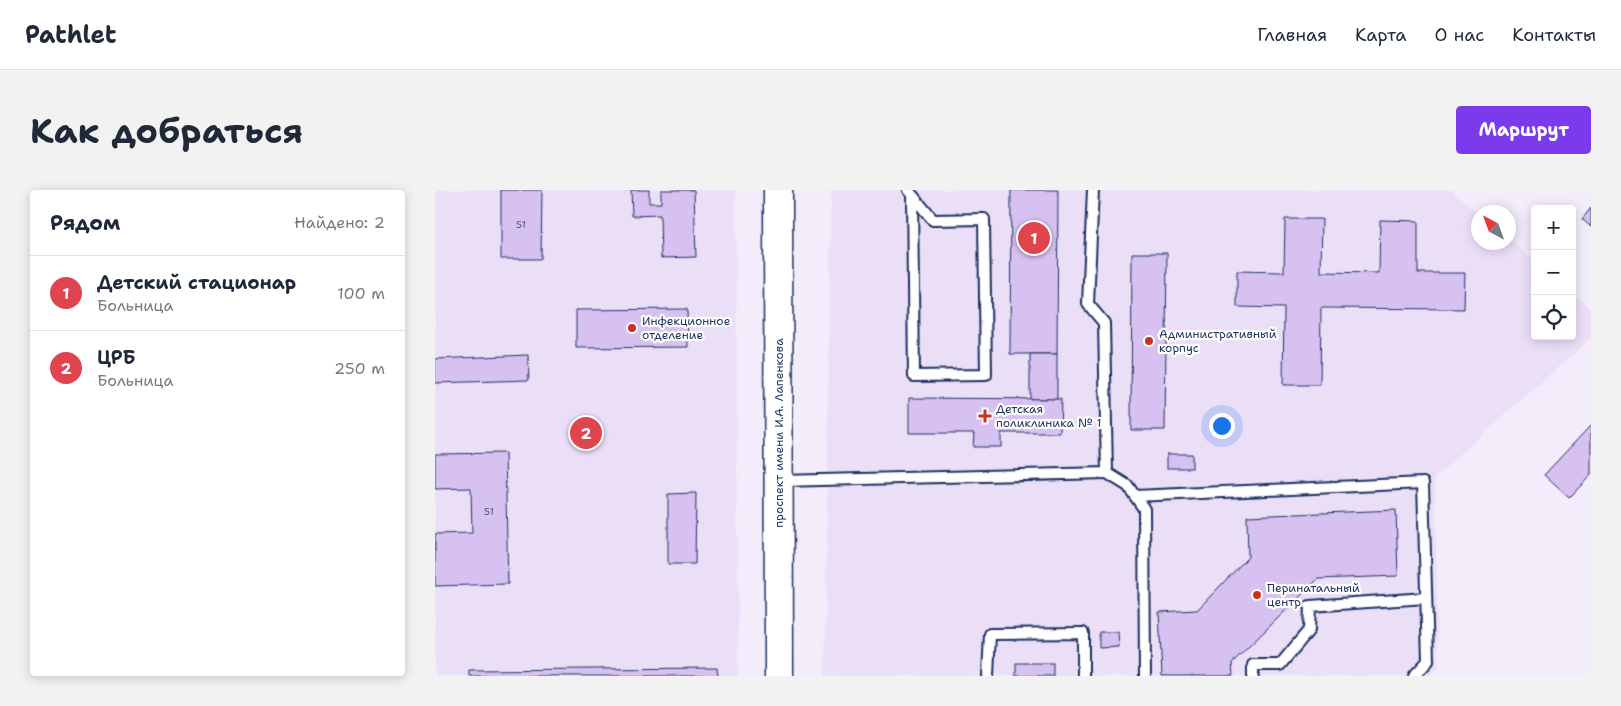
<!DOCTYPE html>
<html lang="ru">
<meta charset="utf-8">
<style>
body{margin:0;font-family:"Shantell Sans",sans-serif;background:#f2f2f3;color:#1f2937}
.controls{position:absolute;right:15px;top:15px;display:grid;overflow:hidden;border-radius:5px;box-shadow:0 2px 12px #0003}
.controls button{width:45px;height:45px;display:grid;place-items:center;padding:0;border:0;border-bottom:1px solid #e0e1e3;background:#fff;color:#1f2937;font:25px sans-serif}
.compass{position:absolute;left:1036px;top:15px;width:45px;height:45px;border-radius:50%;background:#fff;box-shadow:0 2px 12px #0003;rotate:319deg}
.you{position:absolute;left:786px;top:235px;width:18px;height:18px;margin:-12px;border:4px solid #fff;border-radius:50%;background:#1a73e8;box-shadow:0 0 0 8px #1a73e833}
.badge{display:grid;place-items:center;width:32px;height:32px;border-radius:50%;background:#7c3aed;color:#fff;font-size:16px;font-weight:700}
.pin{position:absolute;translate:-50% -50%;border:2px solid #fff;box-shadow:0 1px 5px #0006}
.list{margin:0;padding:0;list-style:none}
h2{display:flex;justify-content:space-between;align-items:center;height:65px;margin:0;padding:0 20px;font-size:21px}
h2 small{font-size:16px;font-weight:400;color:#747a83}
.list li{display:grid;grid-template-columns:32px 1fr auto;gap:15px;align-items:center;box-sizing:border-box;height:75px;padding:0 20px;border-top:1px solid #e0e1e3}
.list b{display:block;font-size:19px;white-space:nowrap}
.list p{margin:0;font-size:16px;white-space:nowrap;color:#747a83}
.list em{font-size:16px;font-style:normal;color:#747a83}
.icon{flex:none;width:28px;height:28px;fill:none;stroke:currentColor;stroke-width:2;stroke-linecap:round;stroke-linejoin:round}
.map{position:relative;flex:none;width:1156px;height:486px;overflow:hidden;border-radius:5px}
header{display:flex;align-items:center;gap:30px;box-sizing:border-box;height:70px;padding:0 25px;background:#fff;border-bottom:1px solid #e0e1e3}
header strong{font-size:24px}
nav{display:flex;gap:28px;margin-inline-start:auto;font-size:18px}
.intro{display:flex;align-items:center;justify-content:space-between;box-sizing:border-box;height:120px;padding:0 30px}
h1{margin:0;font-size:35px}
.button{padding:12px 22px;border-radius:5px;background:#7c3aed;color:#fff;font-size:18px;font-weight:700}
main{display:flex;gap:30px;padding:0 30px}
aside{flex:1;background:#fff;border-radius:5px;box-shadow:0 2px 12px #0003}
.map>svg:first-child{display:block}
.built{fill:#ebdff8}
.building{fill:#d7c1f1;stroke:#1b2f5e}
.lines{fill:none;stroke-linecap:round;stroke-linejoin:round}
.lane-casing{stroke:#1b2f5e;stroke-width:14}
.secondary-casing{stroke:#1b2f5e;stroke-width:31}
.lane{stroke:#fff;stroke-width:10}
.secondary{stroke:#fff;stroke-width:28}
.poi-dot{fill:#c8321e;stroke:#fff;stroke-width:2}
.labels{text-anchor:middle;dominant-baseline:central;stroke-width:4.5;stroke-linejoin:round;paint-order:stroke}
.number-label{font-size:10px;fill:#4a5483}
.poi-label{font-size:12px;fill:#1b2f5e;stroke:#fff;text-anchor:start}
.street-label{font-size:12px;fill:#1b2f5e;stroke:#fff}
</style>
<header>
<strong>Pathlet</strong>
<nav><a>Главная</a><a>Карта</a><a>О нас</a><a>Контакты</a></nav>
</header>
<div class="intro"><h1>Как добраться</h1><a class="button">Маршрут</a></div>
<main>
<aside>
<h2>Рядом<small>Найдено: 2</small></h2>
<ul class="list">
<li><span class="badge" style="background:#e0444e">1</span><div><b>Детский стационар</b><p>Больница</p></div><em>100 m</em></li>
<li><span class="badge" style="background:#e0444e">2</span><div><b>ЦРБ</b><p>Больница</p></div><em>250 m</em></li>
</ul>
</aside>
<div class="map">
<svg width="1156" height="486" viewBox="0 0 1156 486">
<rect width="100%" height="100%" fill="#f3ecfb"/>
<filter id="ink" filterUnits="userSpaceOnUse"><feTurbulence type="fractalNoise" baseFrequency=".02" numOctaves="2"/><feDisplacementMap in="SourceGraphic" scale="10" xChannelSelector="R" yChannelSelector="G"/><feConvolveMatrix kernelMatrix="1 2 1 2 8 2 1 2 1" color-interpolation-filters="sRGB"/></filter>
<g filter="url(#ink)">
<!-- built -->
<g class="built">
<path d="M0,0h301l2,486h-303z"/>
<path d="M396,0h620l27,24 1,28h30v-3l26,23v74h37v-43l19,16v29l-156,139 3,190 -9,9h-604z"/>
</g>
<!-- building -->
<g class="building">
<path d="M66,0h41l-1,69h-40z"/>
<path d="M196,0h18v13h12v-13h33l2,67 -35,1 -1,-43 -28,1z"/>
<path d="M576,0h47l-1,164h-47z"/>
<path d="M1156,18v19l-9,-8z"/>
<path d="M850,29h37l-1,53 58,1 1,-53 38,1v52h47l-1,36 -143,-1 -1,77h-37l1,-77 -47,-1v-36l47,1z"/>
<path d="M697,63h35l-2,177h-34z"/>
<path d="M252,119l1,38 -112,1v-38z"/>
<rect x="595" y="164" width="27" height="45"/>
<path d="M93,165l1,25 -94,3v-24z"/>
<path d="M474,208l152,1 -1,34h-59v14h-28l1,-14h-65z"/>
<path d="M1156,235v50l-22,23 -25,-23z"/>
<path d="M70,263l3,131 -73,2v-52l37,-1 -1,-45 -36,1v-35z"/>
<rect x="732" y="264" width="25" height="14"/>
<path d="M261,303l-1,71h-27v-70z"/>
<path d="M961,320l2,66 -80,3 -86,84 1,13h-71l-3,-64 38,-2 51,-53 -1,-41z"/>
<path d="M664,442h19l1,15 -20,1z"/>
<rect x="581" y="473" width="37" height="13"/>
<path d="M282,478l1,8h-249v-6z"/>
</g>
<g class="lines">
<defs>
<g id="lane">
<path d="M473,0l25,30 51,-1 2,156 -72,1 -2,-181"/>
<path d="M672,283l21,13 16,23 1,167"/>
<path d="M345,291l327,-8 -3,-150 -16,-19 5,-114"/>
<path d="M700,306l288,-13 5,178 -14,15"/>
<path d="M553,486l2,-42 93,-1v43"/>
<path d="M818,486v-11h27l29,-35 1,-24 116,-8"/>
</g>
<path id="secondary" d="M343,0l1,486"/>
</defs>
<!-- lane casing -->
<use href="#lane" class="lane-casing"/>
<!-- secondary casing -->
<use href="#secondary" class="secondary-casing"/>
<!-- lane -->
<use href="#lane" class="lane"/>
<!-- secondary -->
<use href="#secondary" class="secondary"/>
</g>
</g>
<!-- markers -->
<g class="poi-dot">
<circle cx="197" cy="138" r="5"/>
<circle cx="714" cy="151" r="5"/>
<path d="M547.5 218.5h5v5h5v5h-5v5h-5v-5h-5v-5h5z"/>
<circle cx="822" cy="405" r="5"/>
</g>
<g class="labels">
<!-- number labels -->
<g class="number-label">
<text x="86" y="34">51</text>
<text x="54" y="321">51</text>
</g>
<!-- poi labels -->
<g class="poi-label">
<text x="207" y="131">Инфекционное<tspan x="207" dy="14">отделение</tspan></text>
<text x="724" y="144">Административный<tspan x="724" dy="14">корпус</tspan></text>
<text x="561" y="219">Детская<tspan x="561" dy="14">поликлиника № 1</tspan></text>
<text x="832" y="398">Перинатальный<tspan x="832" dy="14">центр</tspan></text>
</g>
<!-- street labels -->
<g class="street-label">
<text transform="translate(344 243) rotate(-90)">проспект имени И.А. Лапенкова</text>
</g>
</g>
</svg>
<div class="controls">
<button>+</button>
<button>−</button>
<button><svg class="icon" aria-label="locate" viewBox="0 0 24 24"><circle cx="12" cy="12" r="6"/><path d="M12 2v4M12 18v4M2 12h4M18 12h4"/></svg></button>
</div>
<svg class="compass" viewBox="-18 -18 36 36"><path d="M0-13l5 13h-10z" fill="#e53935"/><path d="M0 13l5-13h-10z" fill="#747a83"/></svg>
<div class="you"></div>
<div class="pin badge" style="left:599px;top:48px;background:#e0444e">1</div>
<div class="pin badge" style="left:151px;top:243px;background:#e0444e">2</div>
</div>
</main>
